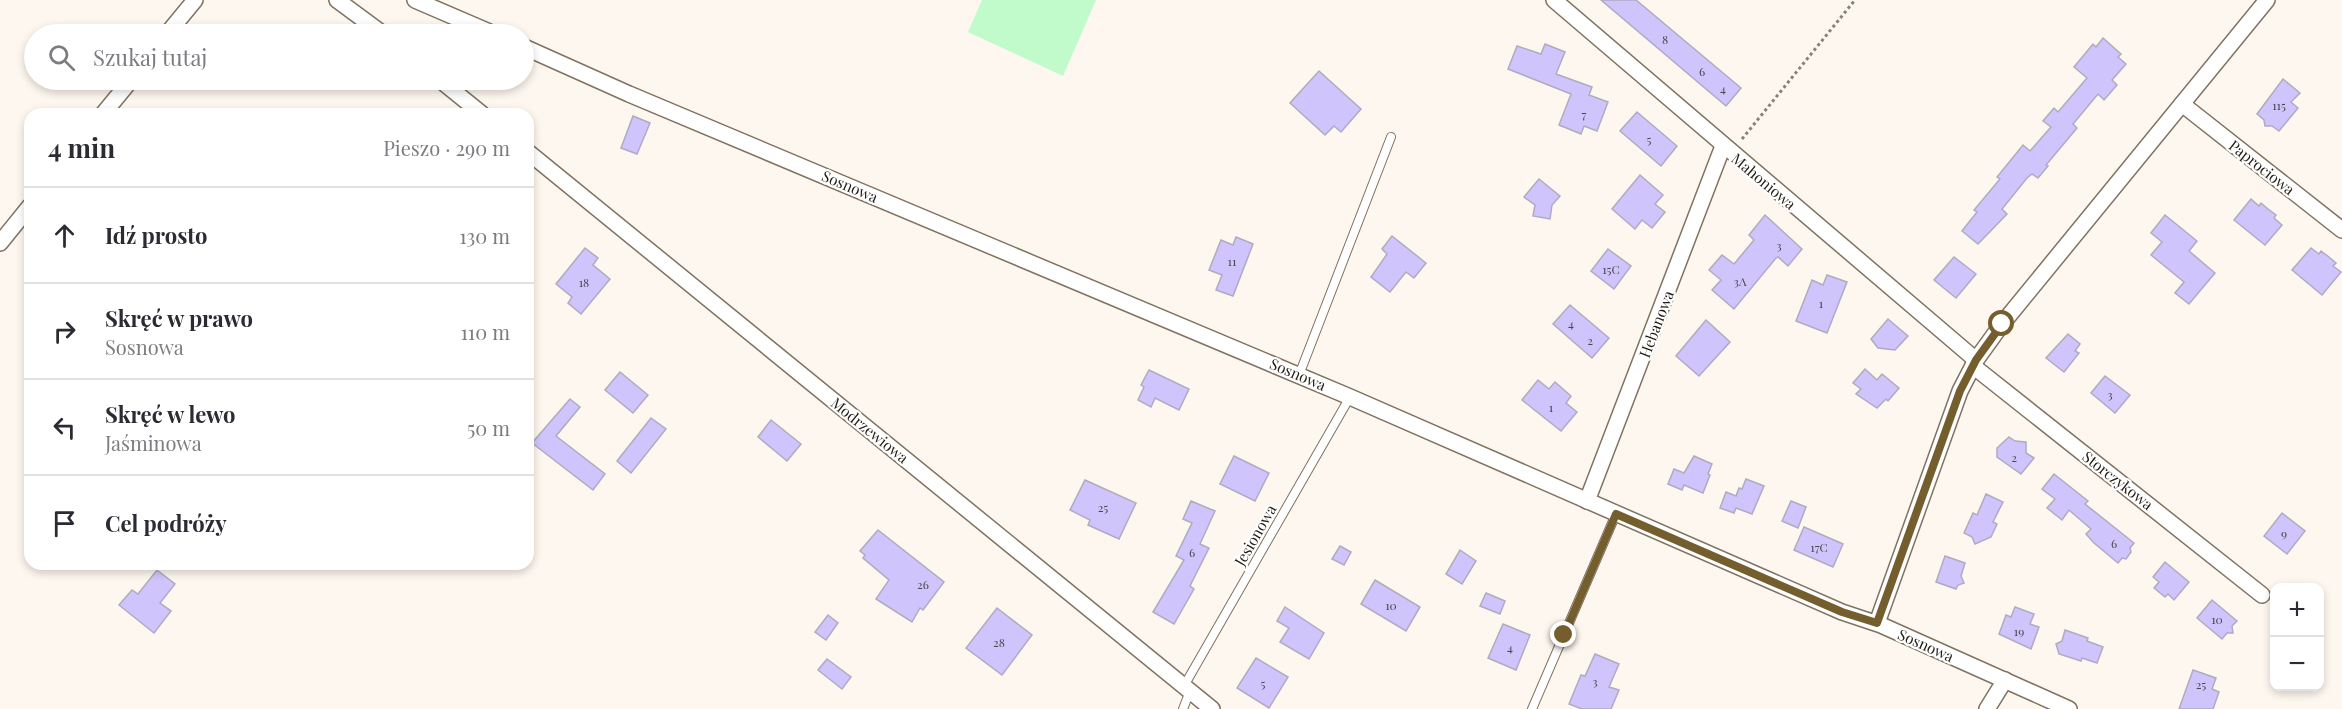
<!DOCTYPE html>
<html lang="pl">
<meta charset="utf-8">
<style>
body{margin:0;font-family:"Playfair Display",serif;background:#f2f2f3;color:#2b2b33}
.controls{position:absolute;right:18px;bottom:18px;display:grid;overflow:hidden;border-radius:12px;box-shadow:0 3px 9px #0003}
.controls button{width:54px;height:54px;display:grid;place-items:center;padding:0;border:0;border-bottom:2px solid #e1e1e2;background:#fff;color:#2b2b33;font:30px sans-serif}
.stop{position:absolute;width:18px;height:18px;margin:-14px;border:4px solid #745e2e;border-radius:50%;background:#fff}
.stop.end{background:#745e2e;border-color:#fff;box-shadow:0 2px 6px #0008}
.list{margin:0;padding:0;list-style:none}
h2{display:flex;justify-content:space-between;align-items:center;height:78px;margin:0;padding:0 24px;font-size:26px}
h2 small{font-size:20px;font-weight:400;color:#7c7c81}
.list li{display:grid;grid-template-columns:39px 1fr auto;gap:18px;align-items:center;box-sizing:border-box;height:96px;padding:0 24px;border-top:2px solid #e1e1e2}
.list b{display:block;font-size:22px;white-space:nowrap}
.list p{margin:0;font-size:20px;white-space:nowrap;color:#7c7c81}
.list em{font-size:20px;font-style:normal;color:#7c7c81}
.icon{flex:none;width:33px;height:33px;fill:none;stroke:currentColor;stroke-width:2;stroke-linecap:round;stroke-linejoin:round}
.map{position:relative;flex:none;width:2342px;height:709px;overflow:hidden}
.search{position:absolute;background:#fff;box-shadow:0 3px 9px #0003;left:24px;top:24px;width:510px;height:66px;display:flex;align-items:center;gap:15px;box-sizing:border-box;padding:0 21px;border-radius:33px;color:#7c7c81;font-size:22px}
.panel{position:absolute;background:#fff;box-shadow:0 3px 9px #0003;left:24px;top:108px;width:510px;height:462px;border-radius:18px}
.map>svg:first-child{display:block}
.green{fill:#c1fbcb}
.building{fill:#cfc4fb;stroke:#afabc1;stroke-width:1.5}
.lines{fill:none;stroke-linecap:round;stroke-linejoin:round}
.lane-casing{stroke:#807261;stroke-width:10}
.street-casing{stroke:#807261;stroke-width:18}
.path{stroke:#87817a;stroke-width:3;stroke-dasharray:3 3;stroke-linecap:butt}
.lane{stroke:#fff;stroke-width:8}
.street{stroke:#fff;stroke-width:15}
.route{stroke:#745e2e;stroke-width:8}
.labels{text-anchor:middle;dominant-baseline:central;stroke-width:4.5;stroke-linejoin:round;paint-order:stroke}
.number-label{font-size:12px;fill:#4c464e}
.street-label{font-size:15px;fill:#211c15;stroke:#fff}
</style>
<div class="map">
<svg width="2342" height="709" viewBox="0 0 2342 709">
<rect width="100%" height="100%" fill="#fdf7ef"/>
<!-- green -->
<path class="green" d="M982,0h114l-33,76 -95,-44z"/>
<!-- building -->
<g class="building">
<path d="M1601,0h35l105,88 -15,18z"/>
<path d="M2103,38l18,16 -3,3 8,7 -14,16 5,5 -13,15 -6,-6 -25,30 4,4 -31,37 2,1 -10,12 -6,-4 -5,4 -25,31 5,5 -29,30 -16,-13 15,-19 -3,-2 26,-31 -3,-2 26,-32 7,6 21,-24 -8,-6 11,-13 4,4 29,-34 -13,-11 19,-23 3,3z"/>
<path d="M1545,44l20,8 -9,22 36,13 -3,8 19,7 -11,29 -13,-5 -3,8 -22,-9 12,-31 -63,-25 9,-23 24,8z"/>
<path d="M1319,71l42,38 -20,23 -7,-6 -9,9 -35,-32z"/>
<path d="M2283,79l17,14 -9,9 7,6 -19,23 -7,-5h-7l-1,-6 -7,-6z"/>
<path d="M1637,112l40,34 -16,20 -41,-35z"/>
<path d="M633,116l17,7 -13,31 -16,-6z"/>
<path d="M1640,175l23,20 -8,9 10,8 -13,16 -10,-8 -7,9 -23,-20z"/>
<path d="M1539,179l21,17 -8,9 -2,14 -17,-3 2,-11 -11,-8z"/>
<path d="M2251,199l8,7 2,-3 7,6 8,6 -2,3 8,7 -17,20 -31,-25z"/>
<path d="M1765,215l37,34 -14,17 -10,-9 -2,1 -42,51 -22,-19 9,-10 -12,-10 13,-15 12,9 20,-24 -5,-5z"/>
<path d="M2165,215l32,26 -8,10 26,22 -26,31 -14,-11 9,-11 -33,-27 11,-13 -11,-9z"/>
<path d="M1392,236l34,27 -12,15 -8,-6 -16,20 -19,-15 16,-23 -5,-5z"/>
<path d="M1236,237l17,7 -20,52 -17,-6 6,-15 -13,-5 12,-30 12,5z"/>
<path d="M585,248l13,10 -5,7 17,14 -29,35 -13,-11 4,-6 -16,-13z"/>
<path d="M2311,248l8,6 2,-3 8,6 7,6 -3,3 8,6 -19,23 -30,-25z"/>
<path d="M1608,249l23,17 -17,23 -23,-18z"/>
<path d="M1954,257l22,17 -20,24 -22,-18z"/>
<path d="M1827,275l20,7 -20,51 -31,-12 16,-41 11,5z"/>
<path d="M1570,305l39,33 -17,20 -39,-34z"/>
<path d="M1888,319l20,17 -13,14 -17,-2 -7,-9z"/>
<path d="M1706,320l24,22 -31,34 -23,-20z"/>
<path d="M2068,334l12,10 -5,7 4,2 -15,19 -18,-14z"/>
<path d="M1865,369l12,11 5,-6 17,14 -11,13 -2,-2 -9,9 -21,-14 5,-5 -8,-6z"/>
<path d="M1149,370l40,19 -10,21 -24,-12 -4,9 -13,-7 6,-13 -3,-2z"/>
<path d="M620,372l28,23 -15,18 -28,-23z"/>
<path d="M2105,376l25,19 -15,18 -24,-20z"/>
<path d="M1538,380l11,9 6,-7 16,14 -5,7 11,9 -16,19 -39,-31z"/>
<path d="M570,399l10,8 -24,29 49,38 -12,16 -61,-47z"/>
<path d="M651,418l15,11 -35,44 -14,-12z"/>
<path d="M771,420l30,24 -14,17 -29,-24z"/>
<path d="M2009,437l6,4 11,1v11l8,5 -13,16 -24,-17v-9z"/>
<path d="M1234,456l35,17 -14,28 -35,-17z"/>
<path d="M1694,456l18,8 -4,10 2,1 -7,18 -19,-8 -2,5 -14,-6 6,-15 10,4z"/>
<path d="M2054,474l34,27 -3,3 49,39 -4,5 1,4 -5,7 -4,-1 -4,5 -24,-20 -8,-9 5,-5 -22,-19 -7,10 -15,-12 8,-9 -13,-10z"/>
<path d="M1746,479l18,7 -12,28 -16,-6 -2,5 -14,-5 6,-16 10,4 3,-8 3,1z"/>
<path d="M1085,480l51,23 -17,36 -31,-14 2,-5 -20,-10z"/>
<path d="M1986,494l17,8 -10,20 4,2 -6,13 -16,7 -3,-7 -8,-4 9,-20 4,2z"/>
<path d="M1191,501l24,10 -15,33 9,4 -19,38 4,3 -20,35 -21,-12 31,-52 -8,-4 16,-33 -9,-4z"/>
<path d="M1791,501l15,6 -8,21 -16,-7z"/>
<path d="M2282,513l23,18 -18,23 -23,-18z"/>
<path d="M1804,527l39,17 -10,23 -39,-17z"/>
<path d="M878,530l66,52 -21,28 -3,-2 -8,14 -36,-23 13,-19 -26,-22 2,-3 -5,-4z"/>
<path d="M1340,546l11,6 -7,13 -12,-6z"/>
<path d="M1460,550l16,11 -14,23 -16,-10z"/>
<path d="M1945,556l20,7 -4,13 3,7 -6,2 -2,4 -20,-7z"/>
<path d="M2165,562l24,20 -15,18 -6,-6 -3,3 -11,-9 5,-6 -6,-5z"/>
<path d="M157,570l18,14 -15,19 11,8 -17,22 -35,-28 13,-15 6,4z"/>
<path d="M1375,580l45,27 -14,24 -45,-27z"/>
<path d="M1486,593l19,8 -5,13 -20,-8z"/>
<path d="M2212,600l25,21 -5,5 1,7h-6l-5,6 -25,-21z"/>
<path d="M1285,607l39,26 -15,26 -29,-17 9,-14 -12,-7z"/>
<path d="M2015,607l19,7 -4,10 9,3 -8,22 -32,-15 7,-19 5,2z"/>
<path d="M997,608l35,27 -30,40 -36,-27z"/>
<path d="M828,615l10,8 -12,17 -11,-8z"/>
<path d="M1503,624l27,11 -14,35 -28,-12z"/>
<path d="M2065,630l23,8 -1,3 16,6 -6,16 -15,-5 -1,3 -22,-7 -3,-10 6,-3z"/>
<path d="M1595,654l24,10 -10,23 10,3 -8,19h-29l-13,-5 12,-29 4,1z"/>
<path d="M1256,658l32,19 -19,31 -32,-20z"/>
<path d="M827,659l24,18 -9,12 -24,-19z"/>
<path d="M2193,670l23,8 -4,11 7,3 -6,17h-34z"/>
</g>
<g class="lines">
<defs>
<g id="lane">
<path d="M1299,375l92,-238"/>
<path d="M1184,686l166,-289"/>
<path d="M1183,709l7,-18"/>
<path d="M1532,709l84,-195"/>
</g>
<g id="street">
<path d="M337,0l46,34"/>
<path d="M415,0l79,34"/>
<path d="M1554,0l422,360"/>
<path d="M167,34l28,-34"/>
<path d="M524,47l105,47 721,303 492,215 39,13 188,84"/>
<path d="M440,80l42,34"/>
<path d="M2182,104l160,126"/>
<path d="M103,114l28,-34"/>
<path d="M528,152l684,557"/>
<path d="M0,243l30,-37"/>
<path d="M1973,366l289,229"/>
<path d="M1587,501l136,-355"/>
<path d="M1877,623l83,-232 16,-31 26,-36 265,-324"/>
<path d="M1987,709l18,-29"/>
</g>
</defs>
<!-- lane casing -->
<use href="#lane" class="lane-casing"/>
<!-- street casing -->
<use href="#street" class="street-casing"/>
<!-- path -->
<path class="path" d="M1742,139l113,-139"/>
<!-- lane -->
<use href="#lane" class="lane"/>
<!-- street -->
<use href="#street" class="street"/>
</g>
<g class="lines">
<!-- route -->
<path class="route" d="M1564,635l52,-121 226,98 35,11 83,-232 16,-31 26,-36"/>
</g>
<g class="labels">
<!-- number labels -->
<g class="number-label">
<text x="1665" y="39">8</text>
<text x="1702" y="71">6</text>
<text x="1723" y="88">4</text>
<text x="2279" y="105">115</text>
<text x="1584" y="114">7</text>
<text x="1649" y="139">5</text>
<text x="1779" y="245">3</text>
<text x="1232" y="261">11</text>
<text x="1611" y="269">15C</text>
<text x="1740" y="281">3A</text>
<text x="584" y="282">18</text>
<text x="1821" y="303">1</text>
<text x="1571" y="323">4</text>
<text x="1590" y="340">2</text>
<text x="2110" y="394">3</text>
<text x="1551" y="407">1</text>
<text x="2014" y="457">2</text>
<text x="1103" y="507">25</text>
<text x="2284" y="533">9</text>
<text x="2114" y="543">6</text>
<text x="1819" y="547">17C</text>
<text x="1192" y="552">6</text>
<text x="923" y="584">26</text>
<text x="1391" y="605">10</text>
<text x="2217" y="619">10</text>
<text x="2019" y="631">19</text>
<text x="999" y="642">28</text>
<text x="1510" y="647">4</text>
<text x="1595" y="681">3</text>
<text x="1263" y="683">5</text>
<text x="2201" y="684">25</text>
</g>
<!-- street labels -->
<g class="street-label">
<text transform="translate(2262 167) rotate(38)">Paprociowa</text>
<text transform="translate(1764 181) rotate(40)">Mahoniowa</text>
<text transform="translate(850 186) rotate(23)">Sosnowa</text>
<text transform="translate(1656 324) rotate(-69)">Hebanowa</text>
<text transform="translate(1298 374) rotate(23)">Sosnowa</text>
<text transform="translate(870 430) rotate(39)">Modrzewiowa</text>
<text transform="translate(2118 480) rotate(38)">Storczykowa</text>
<text transform="translate(1255 535) rotate(-60)">Jesionowa</text>
<text transform="translate(1926 645) rotate(24)">Sosnowa</text>
</g>
</g>
</svg>
<div class="controls">
<button>+</button>
<button>−</button>
</div>
<div class="stop" style="left:2002px;top:324px"></div>
<div class="stop end" style="left:1564px;top:635px"></div>
<div class="search"><svg class="icon" aria-label="search" viewBox="0 0 24 24"><circle cx="10" cy="10" r="6"/><path d="M15 15l6 6"/></svg>Szukaj tutaj</div>
<section class="panel">
<h2>4 min<small>Pieszo · 290 m</small></h2>
<ul class="list">
<li><svg class="icon" aria-label="ahead" viewBox="0 0 24 24"><path d="M12 20V5M6 11l6-6 6 6"/></svg><div><b>Idź prosto</b></div><em>130 m</em></li>
<li><svg class="icon" aria-label="right" viewBox="0 0 24 24"><path d="M7 20v-9h11M14 6l5 5-5 5"/></svg><div><b>Skręć w prawo</b><p>Sosnowa</p></div><em>110 m</em></li>
<li><svg class="icon" aria-label="left" viewBox="0 0 24 24"><path d="M17 20v-9H6M10 6l-5 5 5 5"/></svg><div><b>Skręć w lewo</b><p>Jaśminowa</p></div><em>50 m</em></li>
<li><svg class="icon" aria-label="arrive" viewBox="0 0 24 24"><path d="M6 21V4h12l-3 4 3 4H6"/></svg><div><b>Cel podróży</b></div></li>
</ul>
</section>
</div>
